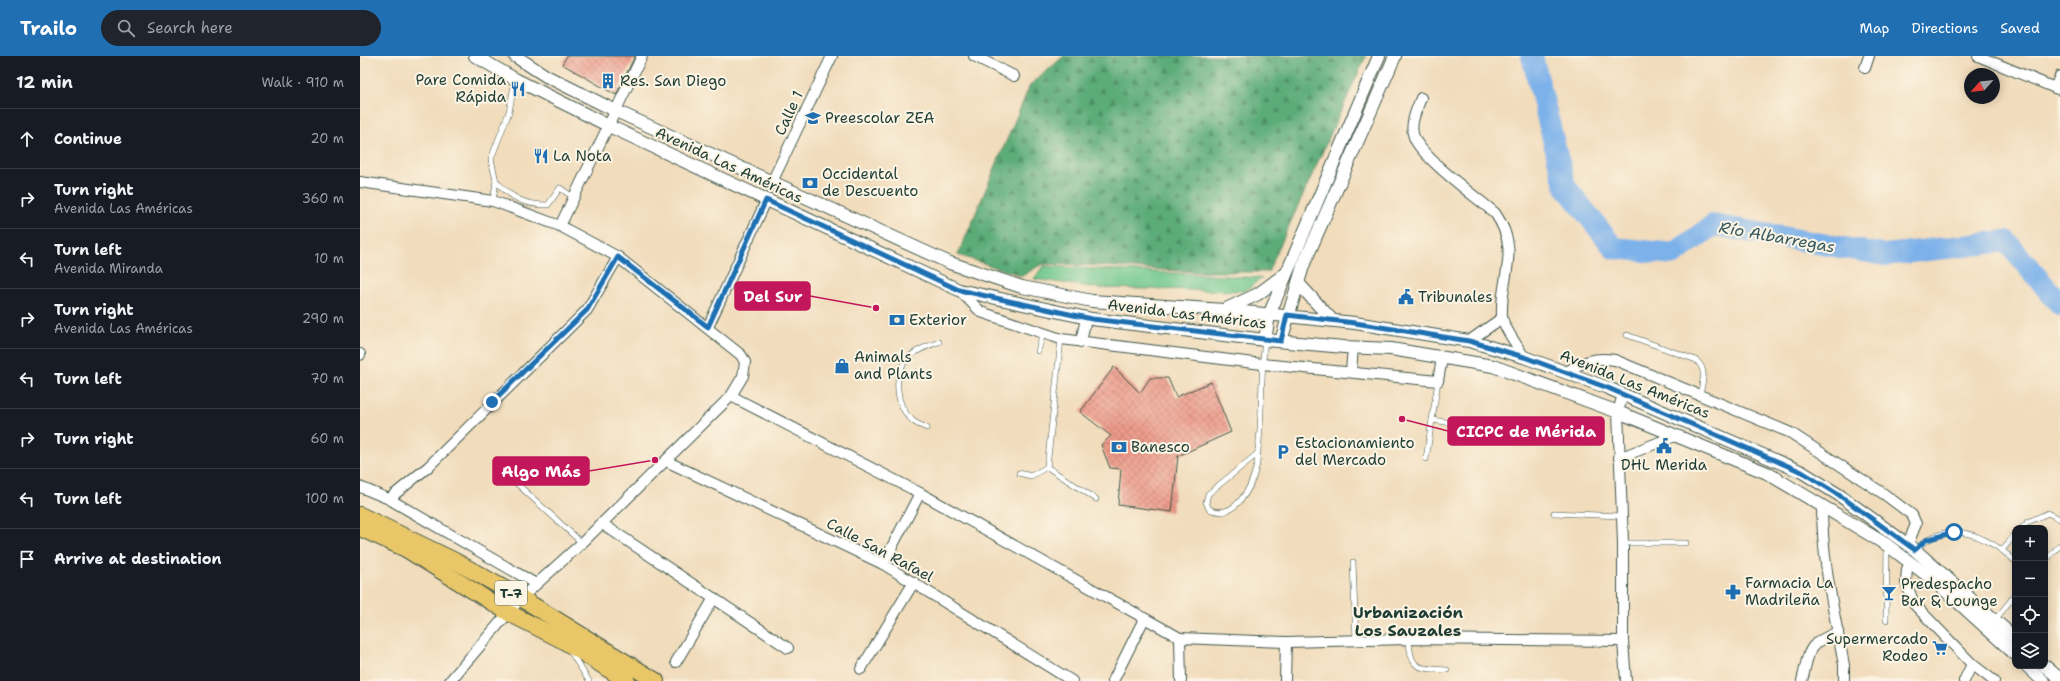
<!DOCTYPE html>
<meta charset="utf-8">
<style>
body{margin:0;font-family:"Shantell Sans",sans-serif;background:#20242c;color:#f1f3f6}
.controls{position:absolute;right:12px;bottom:12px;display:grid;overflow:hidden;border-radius:8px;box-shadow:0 2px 10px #0003}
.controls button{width:36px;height:36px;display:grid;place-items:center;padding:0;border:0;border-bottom:1px solid #363941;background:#171b24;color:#f1f3f6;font:20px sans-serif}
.compass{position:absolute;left:1604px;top:12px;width:36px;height:36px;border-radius:50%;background:#171b24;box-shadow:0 2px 10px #0003;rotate:243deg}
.stop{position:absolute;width:12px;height:12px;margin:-9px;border:3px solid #1f6fb2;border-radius:50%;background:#fff}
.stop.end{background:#1f6fb2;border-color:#fff;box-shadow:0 1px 4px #0008}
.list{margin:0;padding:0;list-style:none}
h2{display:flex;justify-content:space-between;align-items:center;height:52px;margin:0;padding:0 16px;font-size:17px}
h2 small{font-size:13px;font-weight:400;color:#9ea1a6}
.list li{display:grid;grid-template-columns:26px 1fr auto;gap:12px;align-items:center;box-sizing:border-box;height:60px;padding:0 16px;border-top:1px solid #363941}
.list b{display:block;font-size:15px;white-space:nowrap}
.list p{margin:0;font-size:13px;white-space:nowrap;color:#9ea1a6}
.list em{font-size:13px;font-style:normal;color:#9ea1a6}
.icon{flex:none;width:22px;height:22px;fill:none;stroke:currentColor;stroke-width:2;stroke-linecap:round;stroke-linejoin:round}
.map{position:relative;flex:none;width:1700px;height:625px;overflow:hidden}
header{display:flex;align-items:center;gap:24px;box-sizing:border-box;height:56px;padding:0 20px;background:#1f6fb2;color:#fff}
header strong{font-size:19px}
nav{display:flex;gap:22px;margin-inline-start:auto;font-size:14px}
.search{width:280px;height:36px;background:#20242c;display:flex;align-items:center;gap:10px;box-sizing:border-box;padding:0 14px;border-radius:22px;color:#9ea1a6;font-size:15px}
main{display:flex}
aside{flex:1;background:#171b24}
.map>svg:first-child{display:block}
.green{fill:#70c78d;stroke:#488260}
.forest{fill:url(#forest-firs);stroke:#3e7456}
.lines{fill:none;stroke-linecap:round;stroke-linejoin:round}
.river{stroke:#7bb1ea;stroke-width:22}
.building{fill:url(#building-cross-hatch)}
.service-casing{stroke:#3e5548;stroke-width:6}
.minor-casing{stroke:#3e5548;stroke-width:12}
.tertiary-casing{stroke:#3e5548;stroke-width:14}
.trunk-casing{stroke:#3e5548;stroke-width:18}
.service{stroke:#fff;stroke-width:5}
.minor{stroke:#fff;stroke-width:10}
.tertiary{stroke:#fff;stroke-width:12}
.trunk{stroke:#e9c769;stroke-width:16}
.route{stroke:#1f6fb2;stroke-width:5}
.labels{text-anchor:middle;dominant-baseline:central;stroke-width:4;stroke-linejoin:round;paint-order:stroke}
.shield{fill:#fcf5e5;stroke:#617469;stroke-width:1}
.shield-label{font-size:14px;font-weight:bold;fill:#1f3d34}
.poi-label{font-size:15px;fill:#1f3d34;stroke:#fcf5e5;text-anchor:start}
.street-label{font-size:15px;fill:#1f3d34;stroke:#fcf5e5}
.water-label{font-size:16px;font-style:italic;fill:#365a62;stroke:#fcf5e5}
.neighbourhood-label{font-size:16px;font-weight:bold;fill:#1f3d34;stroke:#fcf5e5}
.leader{fill:none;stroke:#c2185b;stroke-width:1.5}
.callout-dot{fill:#c2185b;stroke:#fcf5e5;stroke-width:1.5}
.callout{fill:#c2185b;stroke:#c2185b;stroke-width:1.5}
.callout-label{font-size:16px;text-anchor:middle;font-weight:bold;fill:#fff}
</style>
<header>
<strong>Trailo</strong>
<div class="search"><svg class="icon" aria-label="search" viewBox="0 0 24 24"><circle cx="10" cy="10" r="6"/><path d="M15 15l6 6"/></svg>Search here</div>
<nav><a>Map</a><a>Directions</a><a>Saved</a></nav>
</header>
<main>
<aside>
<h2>12 min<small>Walk · 910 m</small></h2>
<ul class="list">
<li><svg class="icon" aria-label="ahead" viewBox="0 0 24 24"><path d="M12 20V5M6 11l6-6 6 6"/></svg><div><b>Continue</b></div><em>20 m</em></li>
<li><svg class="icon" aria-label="right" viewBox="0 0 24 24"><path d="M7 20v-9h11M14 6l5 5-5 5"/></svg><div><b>Turn right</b><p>Avenida Las Américas</p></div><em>360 m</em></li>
<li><svg class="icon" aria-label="left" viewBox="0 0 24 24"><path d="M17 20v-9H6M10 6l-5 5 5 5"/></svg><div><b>Turn left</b><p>Avenida Miranda</p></div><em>10 m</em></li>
<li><svg class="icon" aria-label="right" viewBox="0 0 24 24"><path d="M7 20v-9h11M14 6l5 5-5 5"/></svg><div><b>Turn right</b><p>Avenida Las Américas</p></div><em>290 m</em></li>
<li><svg class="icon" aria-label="left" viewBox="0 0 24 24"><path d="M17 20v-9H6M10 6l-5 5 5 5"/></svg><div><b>Turn left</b></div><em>70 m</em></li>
<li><svg class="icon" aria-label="right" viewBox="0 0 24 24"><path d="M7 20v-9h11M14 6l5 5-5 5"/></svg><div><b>Turn right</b></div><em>60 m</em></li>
<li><svg class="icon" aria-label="left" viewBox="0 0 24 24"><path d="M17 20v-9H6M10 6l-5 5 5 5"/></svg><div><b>Turn left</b></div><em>100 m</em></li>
<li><svg class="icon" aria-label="arrive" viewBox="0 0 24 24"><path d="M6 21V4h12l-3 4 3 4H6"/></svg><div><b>Arrive at destination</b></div></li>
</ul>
</aside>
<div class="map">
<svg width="1700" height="625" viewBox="0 0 1700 625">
<defs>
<pattern id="forest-firs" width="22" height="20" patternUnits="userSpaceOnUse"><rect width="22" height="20" fill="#5cac78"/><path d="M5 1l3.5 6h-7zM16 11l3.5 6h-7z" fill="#4b8d63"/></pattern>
<pattern id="building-cross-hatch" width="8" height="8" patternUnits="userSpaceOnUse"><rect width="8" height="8" fill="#ee9a89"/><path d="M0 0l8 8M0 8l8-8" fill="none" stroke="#c07f71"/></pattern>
</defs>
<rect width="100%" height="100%" fill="#fcf5e5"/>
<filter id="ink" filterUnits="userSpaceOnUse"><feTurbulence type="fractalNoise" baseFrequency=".025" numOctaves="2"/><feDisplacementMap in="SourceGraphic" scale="8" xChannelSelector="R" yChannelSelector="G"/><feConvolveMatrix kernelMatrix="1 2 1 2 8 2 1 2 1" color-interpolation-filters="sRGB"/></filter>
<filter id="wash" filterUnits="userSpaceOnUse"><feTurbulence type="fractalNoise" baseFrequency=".012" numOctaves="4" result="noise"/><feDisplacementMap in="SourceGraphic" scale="16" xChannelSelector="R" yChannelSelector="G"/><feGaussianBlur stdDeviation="0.9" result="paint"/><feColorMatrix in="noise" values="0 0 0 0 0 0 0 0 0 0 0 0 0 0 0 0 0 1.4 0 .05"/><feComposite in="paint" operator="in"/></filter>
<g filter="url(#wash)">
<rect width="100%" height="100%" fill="#f1dcbb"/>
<!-- green -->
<path class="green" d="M683,210l219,12 -17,13 -146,-3 -65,-9z"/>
<!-- forest -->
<path class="forest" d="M704,0h302l-98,216h-73l-107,-7 -46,-1 -20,12 -64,-21 72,-170z"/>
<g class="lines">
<!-- river -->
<path class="river" d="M1172,0l33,130 49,62 60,6 39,-29 172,30 121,-14 54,63"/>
</g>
<g id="blocks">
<!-- building -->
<g class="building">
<path d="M207,0h68l-19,39 -54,-31z"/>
<path d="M754,311l26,26 10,-15h18l8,19 35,-15 20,50 -53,24 -6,56 -54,-7 3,-36 -11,-1 -9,-23 10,-9 -31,-24z"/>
</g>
</g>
</g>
<g filter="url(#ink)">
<use href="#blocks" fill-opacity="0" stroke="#3e5548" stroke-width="1"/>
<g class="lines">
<defs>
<g id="service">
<path d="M136,125c16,18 29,24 52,24l12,-17 13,9"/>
<path d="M133,145l3,-20 -5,-22 18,-47 6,-32"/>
<path d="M1267,279l69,25c11,9 7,21 4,34"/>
<path d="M678,295l5,-17"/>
<path d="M1072,364l28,4"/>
<path d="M567,372c-5,-2 -10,-4 -14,-7 -18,-15 -21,-48 -4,-64 9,-8 19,-11 30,-15"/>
<path d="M897,398l-49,40 -2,8 3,7c25,12 42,-20 47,-41 2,-6 1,-12 2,-18 5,-37 2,-73 7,-110"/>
<path d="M1066,403l12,-78"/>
<path d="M687,411l14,-128"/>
<path d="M687,411l49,32"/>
<path d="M659,417l12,3 16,-9"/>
<path d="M154,425l68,62"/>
<path d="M1194,457l66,3"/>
<path d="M1662,472l6,-6 20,-9 12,6"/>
<path d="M1263,487h63"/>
<path d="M1556,494c31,-33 70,-15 99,11"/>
<path d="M1642,494l13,-15"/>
<path d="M1685,505l15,-16"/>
<path d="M993,506l3,79"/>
<path d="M1526,564l1,-74"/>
<path d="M1635,564l20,-25"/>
<path d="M1049,583c1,32 10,29 38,31"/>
<path d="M210,595l19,30"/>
</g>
<g id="minor">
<path d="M614,0l40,20"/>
<path d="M1618,0l82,34"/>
<path d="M1505,12l4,-12"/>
<path d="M1695,32l5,-12"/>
<path d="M1061,42c-4,11 -12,26 -7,39 7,20 62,60 81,76 27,39 5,62 7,103 0,9 17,32 22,41"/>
<path d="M0,126l133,19 67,25 58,31 123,98 4,7 -2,14 -12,20 -149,147 -61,55 -71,83"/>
<path d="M412,126l60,-126"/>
<path d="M200,170l82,-170"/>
<path d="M599,234l22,22 80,27 201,25 176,17 4,-23"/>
<path d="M348,271l58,-126"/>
<path d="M1109,285l33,-23"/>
<path d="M721,286l5,-24"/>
<path d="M0,299v-1"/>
<path d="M991,315l2,-23"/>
<path d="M1206,316c19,-11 27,-15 49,-12l176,73 93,61 28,21 4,9 -8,20"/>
<path d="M1263,338l-5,18 5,131v98l3,40"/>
<path d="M371,340l189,97 260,145 106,4 123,-3 214,2"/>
<path d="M1259,402l56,-22"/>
<path d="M306,405l217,103 189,117"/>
<path d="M0,431l29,12 147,85"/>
<path d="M29,443l39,-32 159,-157 31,-53"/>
<path d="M1462,450c0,56 12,105 22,159v16"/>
<path d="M241,467l187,125"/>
<path d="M1551,507l-4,6 -1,13 8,22 58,60 22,17"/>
<path d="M523,508l37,-71"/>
<path d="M820,582l1,43"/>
<path d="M316,606l38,-64"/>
<path d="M501,613l53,-87"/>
<path d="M753,625l31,-62"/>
<path d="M925,625l1,-39"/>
<path d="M1442,625c8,-32 4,-36 36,-49"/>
<path d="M1604,625l8,-17"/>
</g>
<g id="tertiary">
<path d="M115,0l40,23 94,47 350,164 133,29 173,21 79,7 47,2 102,17 125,46 149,61 82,49 38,23 49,37 79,72"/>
<path d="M155,0l31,20 70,35 334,152 72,24 70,14 132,9 131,13 114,18 55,16 84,31 194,84 37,23 76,55 100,88"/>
<path d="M938,227l34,37"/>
<path d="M864,254l34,-16 27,-20"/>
<path d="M905,284l4,-25 110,-259"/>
<path d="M921,285l22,-75 92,-210"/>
<path d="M1667,610l16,15"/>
<path d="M1685,610l15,13"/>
</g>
<g id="trunk">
<path d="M0,459l95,46 66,37 135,83"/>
<path d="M0,472l46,21 103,64 55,28 63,40"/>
</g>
</defs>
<!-- service casing -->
<use href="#service" class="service-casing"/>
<!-- minor casing -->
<use href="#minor" class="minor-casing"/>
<!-- tertiary casing -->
<use href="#tertiary" class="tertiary-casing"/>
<!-- trunk casing -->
<use href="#trunk" class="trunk-casing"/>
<!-- service -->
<use href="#service" class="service"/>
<!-- minor -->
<use href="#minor" class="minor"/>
<!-- tertiary -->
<use href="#tertiary" class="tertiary"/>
<!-- trunk -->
<use href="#trunk" class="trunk"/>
</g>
</g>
<g class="lines" filter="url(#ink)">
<!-- route -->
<path class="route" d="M132,346l95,-92 31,-53 90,70 58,-127 193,90 133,29 189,22 6,-26 68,8 114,18 55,16 84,31 194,84 37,23 76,55 11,-10 28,-8"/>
</g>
<!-- icons -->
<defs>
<symbol id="building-bare" viewBox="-9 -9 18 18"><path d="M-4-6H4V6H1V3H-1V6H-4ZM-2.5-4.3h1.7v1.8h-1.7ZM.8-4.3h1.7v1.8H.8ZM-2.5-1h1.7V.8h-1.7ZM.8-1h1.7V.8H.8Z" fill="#1f6fb2" stroke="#fcf5e5" stroke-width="2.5" paint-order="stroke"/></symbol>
<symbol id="restaurant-bare" viewBox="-9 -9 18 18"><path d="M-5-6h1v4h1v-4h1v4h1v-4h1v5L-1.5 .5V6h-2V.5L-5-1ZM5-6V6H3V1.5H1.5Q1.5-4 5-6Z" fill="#1f6fb2" stroke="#fcf5e5" stroke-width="2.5" paint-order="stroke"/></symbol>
<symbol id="school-bare" viewBox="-9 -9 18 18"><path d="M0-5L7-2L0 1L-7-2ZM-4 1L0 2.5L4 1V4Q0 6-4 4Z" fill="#1f6fb2" stroke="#fcf5e5" stroke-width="2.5" paint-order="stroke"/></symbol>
<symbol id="bank-bare" viewBox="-9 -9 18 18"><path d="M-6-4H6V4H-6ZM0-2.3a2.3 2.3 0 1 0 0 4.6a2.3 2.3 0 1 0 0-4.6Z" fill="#1f6fb2" stroke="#fcf5e5" stroke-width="2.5" paint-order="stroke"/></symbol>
<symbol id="civic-bare" viewBox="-9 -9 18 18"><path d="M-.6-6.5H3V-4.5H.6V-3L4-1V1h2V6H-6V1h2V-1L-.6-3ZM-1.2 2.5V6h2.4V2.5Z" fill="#1f6fb2" stroke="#fcf5e5" stroke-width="2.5" paint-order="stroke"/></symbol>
<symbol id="shop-bare" viewBox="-9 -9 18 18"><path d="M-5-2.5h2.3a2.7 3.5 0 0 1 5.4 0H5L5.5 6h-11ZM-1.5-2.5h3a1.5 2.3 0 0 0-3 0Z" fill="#1f6fb2" stroke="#fcf5e5" stroke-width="2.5" paint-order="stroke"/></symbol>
<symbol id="parking-bare" viewBox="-9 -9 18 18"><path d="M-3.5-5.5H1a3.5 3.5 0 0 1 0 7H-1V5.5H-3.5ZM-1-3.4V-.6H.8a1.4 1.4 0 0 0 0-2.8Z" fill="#1f6fb2" stroke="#fcf5e5" stroke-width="2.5" paint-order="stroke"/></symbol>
<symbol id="pharmacy-bare" viewBox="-9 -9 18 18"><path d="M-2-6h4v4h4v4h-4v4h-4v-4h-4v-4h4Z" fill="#1f6fb2" stroke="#fcf5e5" stroke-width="2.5" paint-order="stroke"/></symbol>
<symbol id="bar-bare" viewBox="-9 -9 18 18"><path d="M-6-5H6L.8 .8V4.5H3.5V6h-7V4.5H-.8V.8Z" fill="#1f6fb2" stroke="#fcf5e5" stroke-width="2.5" paint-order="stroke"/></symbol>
<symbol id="supermarket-bare" viewBox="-9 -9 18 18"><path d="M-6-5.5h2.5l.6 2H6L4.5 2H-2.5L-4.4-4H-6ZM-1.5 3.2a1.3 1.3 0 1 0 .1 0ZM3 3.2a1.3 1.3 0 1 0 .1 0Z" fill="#1f6fb2" stroke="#fcf5e5" stroke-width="2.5" paint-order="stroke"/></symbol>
</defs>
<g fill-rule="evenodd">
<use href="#building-bare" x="237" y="14" width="22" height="22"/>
<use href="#restaurant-bare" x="147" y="22" width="22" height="22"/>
<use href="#school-bare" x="442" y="51" width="22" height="22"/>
<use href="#restaurant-bare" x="170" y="89" width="22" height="22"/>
<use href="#bank-bare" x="439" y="116" width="22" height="22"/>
<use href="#civic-bare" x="1035" y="230" width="22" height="22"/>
<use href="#bank-bare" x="526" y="253" width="22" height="22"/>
<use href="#shop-bare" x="471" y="299" width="22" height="22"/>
<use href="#civic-bare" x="1293" y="379" width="22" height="22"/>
<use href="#bank-bare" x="748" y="380" width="22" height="22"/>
<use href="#parking-bare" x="912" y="385" width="22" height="22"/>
<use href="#pharmacy-bare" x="1362" y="525" width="22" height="22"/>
<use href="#bar-bare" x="1518" y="526" width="22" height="22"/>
<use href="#supermarket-bare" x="1569" y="581" width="22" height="22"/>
</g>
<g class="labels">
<!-- shield labels -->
<rect class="shield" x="135" y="525" width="32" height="24" rx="3"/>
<g class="shield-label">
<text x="151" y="537">T-7</text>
</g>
<!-- poi labels -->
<g class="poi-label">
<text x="146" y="24" text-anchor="end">Pare Comida<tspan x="146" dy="17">Rápida</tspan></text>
<text x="260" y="25">Res. San Diego</text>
<text x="465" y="62">Preescolar ZEA</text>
<text x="193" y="100">La Nota</text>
<text x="462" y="118">Occidental<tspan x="462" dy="17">de Descuento</tspan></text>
<text x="1058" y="241">Tribunales</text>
<text x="549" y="264">Exterior</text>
<text x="494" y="301">Animals<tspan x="494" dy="17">and Plants</tspan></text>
<text x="935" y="387">Estacionamiento<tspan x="935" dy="17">del Mercado</tspan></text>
<text x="771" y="391">Banesco</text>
<text x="1304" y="409" text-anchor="middle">DHL Merida</text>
<text x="1385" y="527">Farmacia La<tspan x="1385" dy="17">Madrileña</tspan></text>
<text x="1541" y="528">Predespacho<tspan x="1541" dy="17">Bar &amp; Lounge</tspan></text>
<text x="1568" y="583" text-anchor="end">Supermercado<tspan x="1568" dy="17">Rodeo</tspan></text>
</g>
<!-- street labels -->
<g class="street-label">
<text transform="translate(429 57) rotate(-65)">Calle 1</text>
<text transform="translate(369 109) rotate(25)">Avenida Las Américas</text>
<text transform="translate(827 258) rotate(7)">Avenida Las Américas</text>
<text transform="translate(1275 328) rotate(22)">Avenida Las Américas</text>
<text transform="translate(520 494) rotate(28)">Calle San Rafael</text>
</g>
<!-- water labels -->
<g class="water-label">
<text transform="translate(1417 181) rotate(10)">Río Albarregas</text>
</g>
<!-- neighbourhood labels -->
<g class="neighbourhood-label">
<text x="1048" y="556">Urbanización<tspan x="1048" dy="18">Los Sauzales</tspan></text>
</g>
</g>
<!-- callouts -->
<path class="leader" d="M516 252L450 240M1042 363L1088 375M295 404L229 415"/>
<g class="callout-dot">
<circle cx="516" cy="252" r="4"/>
<circle cx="1042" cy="363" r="4"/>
<circle cx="295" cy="404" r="4"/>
</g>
<g class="callout">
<rect x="375" y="226" width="75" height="28" rx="4"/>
<rect x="1088" y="361" width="156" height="28" rx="4"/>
<rect x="133" y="401" width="96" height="28" rx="4"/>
</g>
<g class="callout-label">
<text x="413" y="246">Del Sur</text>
<text x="1166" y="381">CICPC de Mérida</text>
<text x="181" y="421">Algo Más</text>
</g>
</svg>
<div class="controls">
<button>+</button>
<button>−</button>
<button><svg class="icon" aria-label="locate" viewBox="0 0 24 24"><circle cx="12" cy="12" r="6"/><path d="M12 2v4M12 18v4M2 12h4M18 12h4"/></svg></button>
<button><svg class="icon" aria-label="layers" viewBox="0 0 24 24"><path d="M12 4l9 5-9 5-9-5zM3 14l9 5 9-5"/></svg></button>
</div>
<svg class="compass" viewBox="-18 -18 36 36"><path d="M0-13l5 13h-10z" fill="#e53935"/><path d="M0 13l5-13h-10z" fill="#9ea1a6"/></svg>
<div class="stop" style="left:1594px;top:476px"></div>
<div class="stop end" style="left:132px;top:346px"></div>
</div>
</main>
